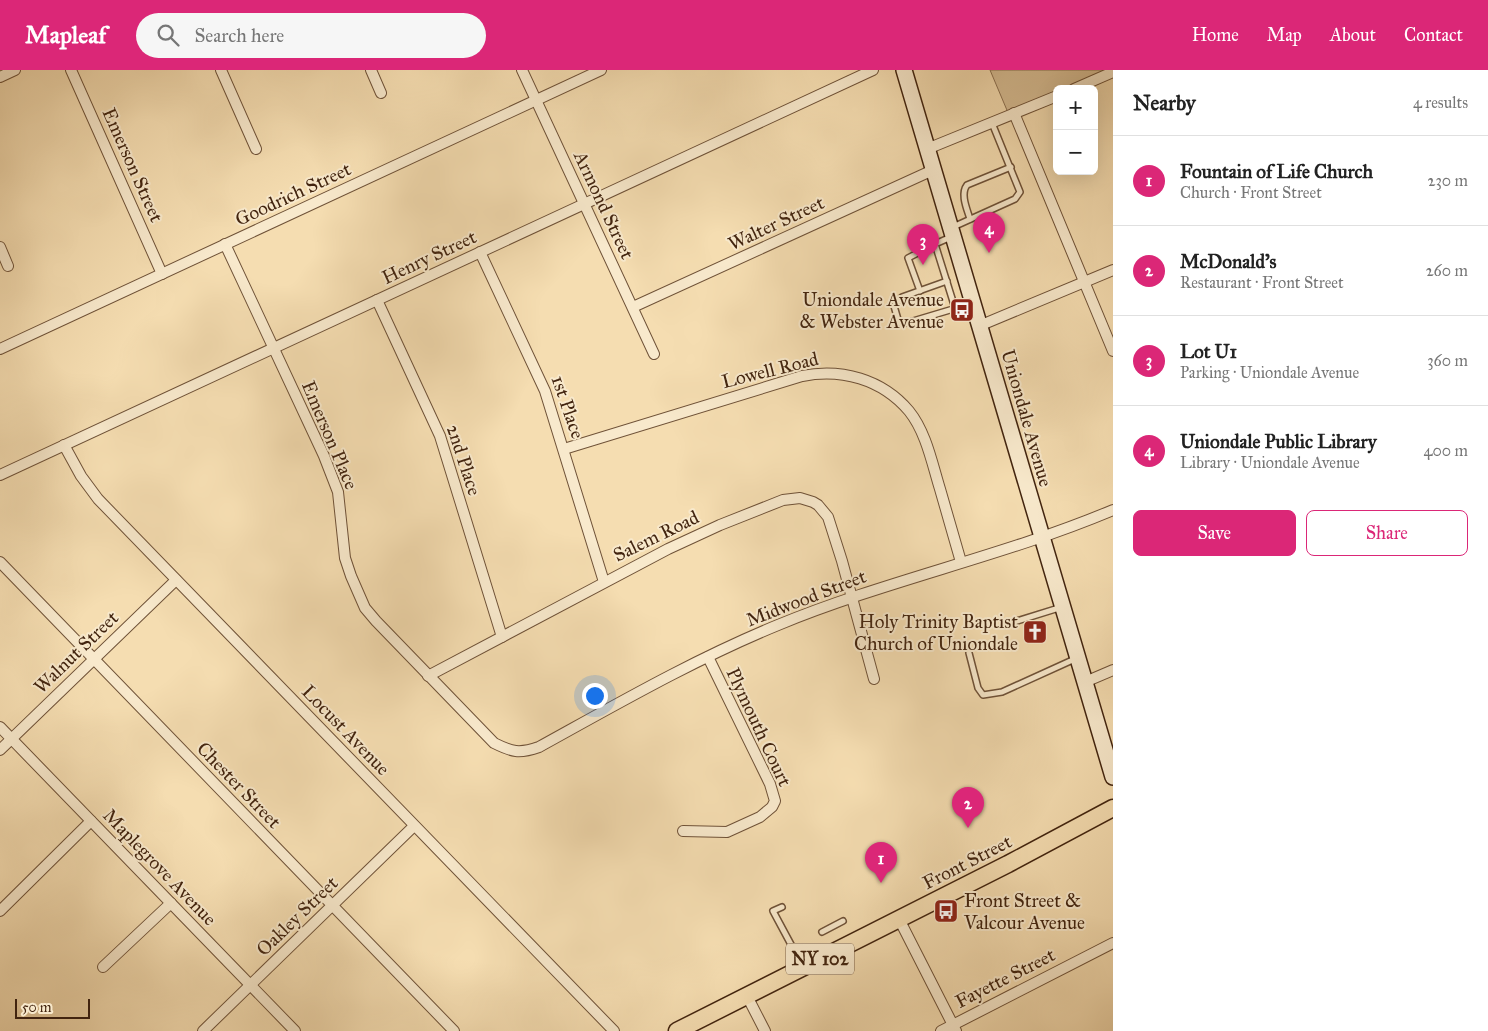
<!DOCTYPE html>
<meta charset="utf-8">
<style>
body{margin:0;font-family:"IM FELL Great Primer",serif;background:#f6f6f6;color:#222}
.controls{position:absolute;right:15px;top:15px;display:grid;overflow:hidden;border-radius:8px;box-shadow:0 5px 20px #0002}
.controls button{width:45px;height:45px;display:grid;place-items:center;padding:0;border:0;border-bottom:1px solid #e0e0e0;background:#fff;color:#222;font:25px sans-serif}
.scale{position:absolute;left:15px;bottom:12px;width:75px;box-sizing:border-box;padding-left:5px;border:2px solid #42240f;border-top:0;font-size:14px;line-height:18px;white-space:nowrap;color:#42240f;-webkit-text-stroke:4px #f8e9cc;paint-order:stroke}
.you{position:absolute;left:594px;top:625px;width:18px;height:18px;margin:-12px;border:4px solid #fff;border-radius:50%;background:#1a73e8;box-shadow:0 0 0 8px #1a73e833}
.badge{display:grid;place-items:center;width:32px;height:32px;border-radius:50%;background:#db2777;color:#fff;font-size:16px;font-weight:700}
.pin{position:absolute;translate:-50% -41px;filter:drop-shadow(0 1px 2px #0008)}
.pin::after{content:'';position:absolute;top:26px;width:18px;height:15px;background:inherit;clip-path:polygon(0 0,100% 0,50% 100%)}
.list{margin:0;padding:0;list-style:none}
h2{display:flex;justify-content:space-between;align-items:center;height:65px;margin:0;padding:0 20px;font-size:21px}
h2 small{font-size:16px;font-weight:400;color:#767676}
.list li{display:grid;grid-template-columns:32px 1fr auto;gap:15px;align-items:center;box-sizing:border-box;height:90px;padding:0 20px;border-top:1px solid #e0e0e0}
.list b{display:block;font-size:19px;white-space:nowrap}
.list p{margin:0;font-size:16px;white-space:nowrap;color:#767676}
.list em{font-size:16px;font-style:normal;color:#767676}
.actions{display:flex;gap:10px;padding:15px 20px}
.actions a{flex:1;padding:11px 0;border:1px solid #db2777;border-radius:8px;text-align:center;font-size:18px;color:#db2777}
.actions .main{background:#db2777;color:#fff}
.icon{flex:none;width:28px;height:28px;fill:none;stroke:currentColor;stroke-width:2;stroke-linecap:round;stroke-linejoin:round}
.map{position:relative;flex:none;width:1113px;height:961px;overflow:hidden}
header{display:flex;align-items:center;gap:30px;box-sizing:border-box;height:70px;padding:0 25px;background:#db2777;color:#fff}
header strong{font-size:24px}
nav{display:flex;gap:28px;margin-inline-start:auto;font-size:18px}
.search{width:350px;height:45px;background:#f6f6f6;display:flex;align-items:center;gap:12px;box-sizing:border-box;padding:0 18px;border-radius:28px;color:#767676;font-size:19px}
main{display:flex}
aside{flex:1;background:#fff}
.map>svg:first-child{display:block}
.green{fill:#d7be95;stroke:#8c7152}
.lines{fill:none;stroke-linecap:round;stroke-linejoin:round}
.service-casing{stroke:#6f5238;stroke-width:8}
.minor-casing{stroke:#6f5238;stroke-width:12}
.secondary-casing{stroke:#42240f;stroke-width:18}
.primary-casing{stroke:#42240f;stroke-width:19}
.service{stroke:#f8e9cc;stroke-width:5}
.minor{stroke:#f8e9cc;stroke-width:10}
.secondary{stroke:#f8e9cc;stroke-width:15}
.primary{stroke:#f5ddb1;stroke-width:16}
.labels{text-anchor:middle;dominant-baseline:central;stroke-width:4;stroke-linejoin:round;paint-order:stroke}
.shield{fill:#f8e9cc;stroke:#795f48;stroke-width:1}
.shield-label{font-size:18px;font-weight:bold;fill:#42240f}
.street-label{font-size:19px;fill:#42240f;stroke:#f8e9cc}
.poi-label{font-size:19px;fill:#42240f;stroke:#f8e9cc;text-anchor:end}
</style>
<header>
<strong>Mapleaf</strong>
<div class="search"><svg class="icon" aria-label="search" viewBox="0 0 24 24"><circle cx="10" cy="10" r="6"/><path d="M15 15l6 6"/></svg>Search here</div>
<nav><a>Home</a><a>Map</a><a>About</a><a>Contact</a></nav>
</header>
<main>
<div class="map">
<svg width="1113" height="961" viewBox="0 0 1113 961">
<rect width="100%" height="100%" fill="#f5ddb1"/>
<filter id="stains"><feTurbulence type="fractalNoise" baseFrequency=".004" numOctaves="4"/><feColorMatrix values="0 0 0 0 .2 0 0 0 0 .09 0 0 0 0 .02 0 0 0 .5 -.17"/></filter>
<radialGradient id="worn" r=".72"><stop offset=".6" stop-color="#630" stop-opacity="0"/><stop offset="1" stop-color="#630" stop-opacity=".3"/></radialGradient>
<!-- green -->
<path class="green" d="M990,0h123l-39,19h-17v7l-48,19z"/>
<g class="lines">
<defs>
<g id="service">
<path d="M970,149c-3,-10 -10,-25 -3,-34l44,-18"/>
<path d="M953,157l62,-28 5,-7 -28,-69"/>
<path d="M951,167l-16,7 20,64"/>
<path d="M947,211l-45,16 -8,9 5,17 4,1 67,-20"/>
<path d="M920,221l-12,-33 27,-14"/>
<path d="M1004,555l58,-18"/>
<path d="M969,583l9,35 5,7 19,-3 75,-34"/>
<path d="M782,837l-9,4 29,54"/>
<path d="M822,862l21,-11"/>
</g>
<g id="minor">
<path d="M71,0l91,204"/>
<path d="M221,0l35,79"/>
<path d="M371,0l10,23"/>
<path d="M522,0l132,284"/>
<path d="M0,7l15,-7"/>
<path d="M1074,19l39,-17"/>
<path d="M1014,43l99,238"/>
<path d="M927,79l130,-53"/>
<path d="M225,174l99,212 14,36 7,66 6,18 14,32 11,13 118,122c18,9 25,11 45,4 78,-43 156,-88 239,-122 109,-45 226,-69 335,-115"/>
<path d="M0,177l8,19"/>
<path d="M480,182l65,139 59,191"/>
<path d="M377,230l63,136 62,201"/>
<path d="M633,237l300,-137"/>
<path d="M979,256l134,-56"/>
<path d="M0,279l601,-279"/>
<path d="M64,375l17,31 17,23 516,532"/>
<path d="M564,379l238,-73c39,-8 80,3 107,35 17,21 23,52 31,78 7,24 14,49 21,73"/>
<path d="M0,405l873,-405"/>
<path d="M0,492l454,469"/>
<path d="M428,606l240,-127 52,-24 63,-25 17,-2 13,4 5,3 10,12 14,44 32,118"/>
<path d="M1085,612l28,-12"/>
<path d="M0,657l295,304"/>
<path d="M0,680l176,-170"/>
<path d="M683,761l44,1 33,-15 12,-10 3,-6 -5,-17 -62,-127"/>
<path d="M0,841l91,-90"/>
<path d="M899,849l57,112"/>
<path d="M103,897l68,-64"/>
<path d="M747,926l18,35"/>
<path d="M203,961l211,-205"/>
<path d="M941,961l172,-88"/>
</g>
<path id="secondary" d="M904,0l209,707"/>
<path id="primary" d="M677,961l331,-167 105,-56"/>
</defs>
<!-- service casing -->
<use href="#service" class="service-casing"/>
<!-- minor casing -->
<use href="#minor" class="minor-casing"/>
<!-- secondary casing -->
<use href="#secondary" class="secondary-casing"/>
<!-- primary casing -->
<use href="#primary" class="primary-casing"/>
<!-- service -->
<use href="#service" class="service"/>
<!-- minor -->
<use href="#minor" class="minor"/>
<!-- secondary -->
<use href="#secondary" class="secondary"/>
<!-- primary -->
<use href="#primary" class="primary"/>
</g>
<!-- icons -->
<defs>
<symbol id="bus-square" viewBox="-11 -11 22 22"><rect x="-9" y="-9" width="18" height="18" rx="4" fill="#8f2418" stroke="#f8e9cc"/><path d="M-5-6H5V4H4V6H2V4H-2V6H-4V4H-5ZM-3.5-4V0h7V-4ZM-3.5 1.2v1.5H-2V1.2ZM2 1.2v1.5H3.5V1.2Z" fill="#fff"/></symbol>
<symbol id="church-square" viewBox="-11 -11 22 22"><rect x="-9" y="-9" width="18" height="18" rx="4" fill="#8f2418" stroke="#f8e9cc"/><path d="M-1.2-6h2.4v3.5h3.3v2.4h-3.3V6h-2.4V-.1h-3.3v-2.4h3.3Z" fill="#fff"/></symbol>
</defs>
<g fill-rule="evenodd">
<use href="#bus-square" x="948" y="226" width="28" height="28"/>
<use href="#church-square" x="1021" y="548" width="28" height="28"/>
<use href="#bus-square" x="932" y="827" width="28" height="28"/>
</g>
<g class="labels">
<!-- shield labels -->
<rect class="shield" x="786" y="873.5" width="68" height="31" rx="4"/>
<g class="shield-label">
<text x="820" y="889">NY 102</text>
</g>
<!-- street labels -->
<g class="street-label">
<text transform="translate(133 95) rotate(66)">Emerson Street</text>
<text transform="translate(293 124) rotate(-25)">Goodrich Street</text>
<text transform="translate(604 135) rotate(65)">Armond Street</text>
<text transform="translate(776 153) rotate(-25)">Walter Street</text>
<text transform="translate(429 187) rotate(-25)">Henry Street</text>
<text transform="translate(770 300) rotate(-14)">Lowell Road</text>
<text transform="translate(568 337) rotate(71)">1st Place</text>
<text transform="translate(1027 348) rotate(74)">Uniondale Avenue</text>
<text transform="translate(330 365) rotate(67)">Emerson Place</text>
<text transform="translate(464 390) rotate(72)">2nd Place</text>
<text transform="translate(656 466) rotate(-26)">Salem Road</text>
<text transform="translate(806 528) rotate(-21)">Midwood Street</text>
<text transform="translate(76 582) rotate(-44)">Walnut Street</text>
<text transform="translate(759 657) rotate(65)">Plymouth Court</text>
<text transform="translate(346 660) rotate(46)">Locust Avenue</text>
<text transform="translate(239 715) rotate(46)">Chester Street</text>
<text transform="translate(967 792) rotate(-27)">Front Street</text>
<text transform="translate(160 797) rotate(46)">Maplegrove Avenue</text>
<text transform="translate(297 846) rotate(-44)">Oakley Street</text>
<text transform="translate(1005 908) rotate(-27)">Fayette Street</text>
</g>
<!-- poi labels -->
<g class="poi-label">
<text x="944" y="229">Uniondale Avenue<tspan x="944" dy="22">&amp; Webster Avenue</tspan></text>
<text x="1018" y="551">Holy Trinity Baptist<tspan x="1018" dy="22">Church of Uniondale</tspan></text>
<text x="964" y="830" text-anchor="start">Front Street &amp;<tspan x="964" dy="22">Valcour Avenue</tspan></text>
</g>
</g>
<rect width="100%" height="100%" filter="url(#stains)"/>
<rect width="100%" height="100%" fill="url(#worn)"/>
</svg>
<div class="controls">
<button>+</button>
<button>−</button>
</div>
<div class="scale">50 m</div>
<div class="you"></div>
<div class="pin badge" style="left:881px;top:813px">1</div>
<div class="pin badge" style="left:968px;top:758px">2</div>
<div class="pin badge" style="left:923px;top:195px">3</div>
<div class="pin badge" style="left:989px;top:183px">4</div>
</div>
<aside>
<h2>Nearby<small>4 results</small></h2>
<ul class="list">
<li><span class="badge">1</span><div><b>Fountain of Life Church</b><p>Church · Front Street</p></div><em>230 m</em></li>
<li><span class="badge">2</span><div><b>McDonald's</b><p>Restaurant · Front Street</p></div><em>260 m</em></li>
<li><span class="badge">3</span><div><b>Lot U1</b><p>Parking · Uniondale Avenue</p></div><em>360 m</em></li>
<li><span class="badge">4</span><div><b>Uniondale Public Library</b><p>Library · Uniondale Avenue</p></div><em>400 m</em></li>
</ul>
<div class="actions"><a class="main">Save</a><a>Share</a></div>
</aside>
</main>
